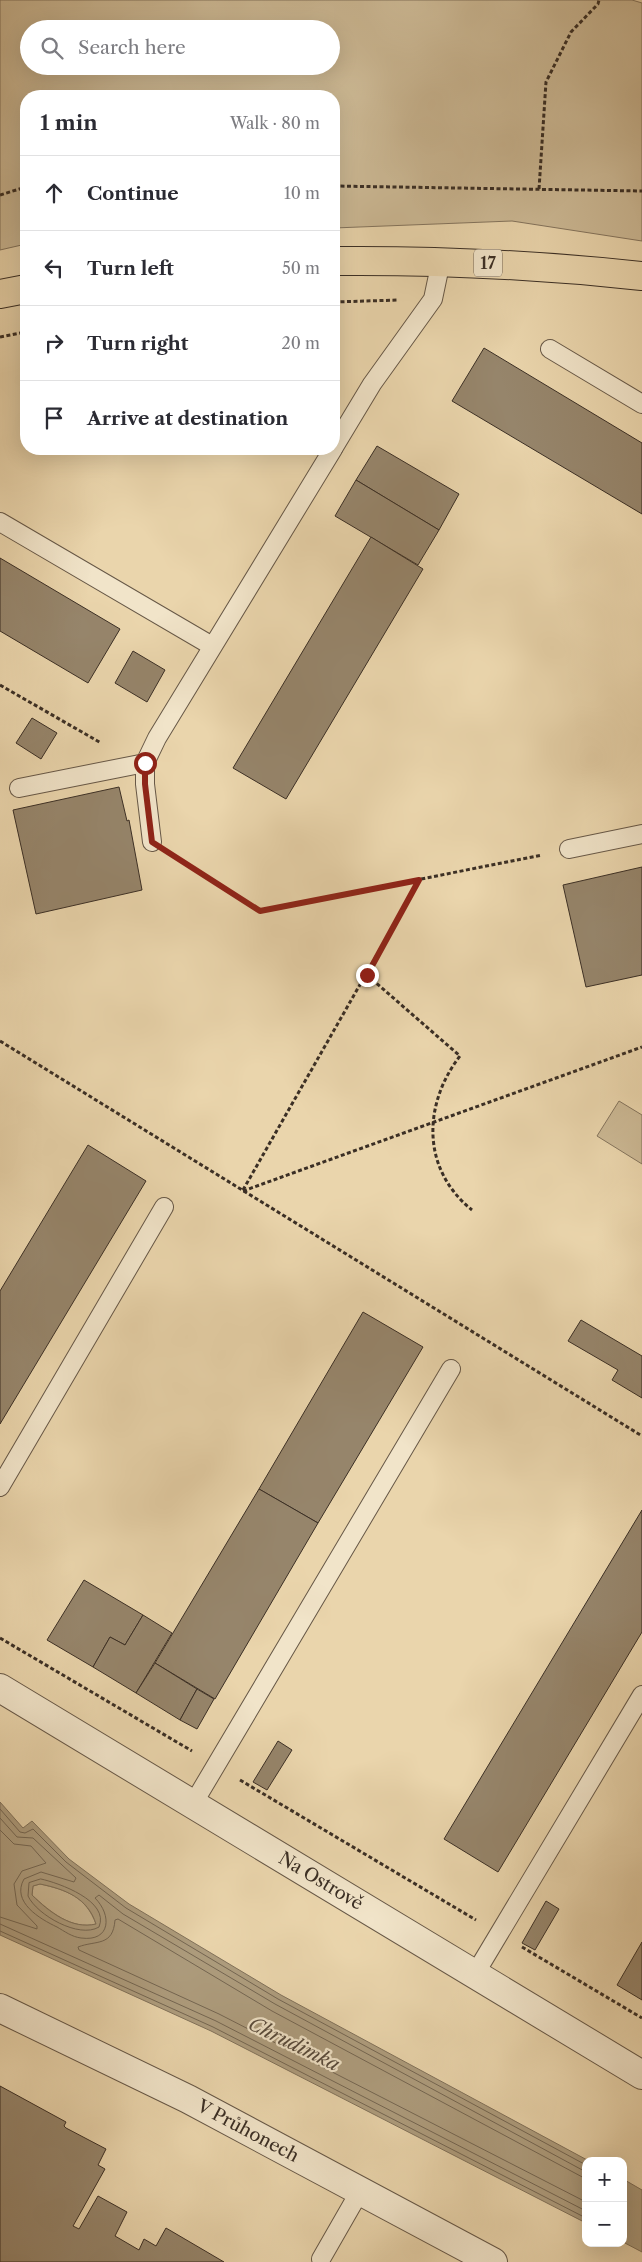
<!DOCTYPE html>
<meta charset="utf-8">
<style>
body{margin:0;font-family:"Libre Caslon Text",serif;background:#f2f2f3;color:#2b2b33}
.controls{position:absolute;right:15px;bottom:15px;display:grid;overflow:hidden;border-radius:10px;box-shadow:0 5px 20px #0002}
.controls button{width:45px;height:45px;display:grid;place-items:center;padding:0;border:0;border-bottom:1px solid #e1e1e2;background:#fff;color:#2b2b33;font:25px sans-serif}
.stop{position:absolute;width:15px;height:15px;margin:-11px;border:4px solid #8f2418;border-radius:50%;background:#fff}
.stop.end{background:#8f2418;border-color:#fff;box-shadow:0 1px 5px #0008}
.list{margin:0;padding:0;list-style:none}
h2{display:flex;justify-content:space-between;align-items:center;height:65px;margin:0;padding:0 20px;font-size:21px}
h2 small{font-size:16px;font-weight:400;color:#7c7c81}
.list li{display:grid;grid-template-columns:32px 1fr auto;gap:15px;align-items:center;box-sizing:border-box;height:75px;padding:0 20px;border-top:1px solid #e1e1e2}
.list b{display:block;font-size:19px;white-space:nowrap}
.list em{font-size:16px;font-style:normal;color:#7c7c81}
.icon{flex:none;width:28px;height:28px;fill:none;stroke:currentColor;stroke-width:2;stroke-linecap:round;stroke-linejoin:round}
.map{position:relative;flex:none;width:642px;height:2262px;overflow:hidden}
.search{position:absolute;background:#fff;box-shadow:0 5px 20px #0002;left:20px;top:20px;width:320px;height:55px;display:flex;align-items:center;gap:12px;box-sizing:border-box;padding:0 18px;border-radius:28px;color:#7c7c81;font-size:19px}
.panel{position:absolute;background:#fff;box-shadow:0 5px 20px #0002;left:20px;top:90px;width:320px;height:365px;border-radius:20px}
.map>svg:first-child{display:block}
.green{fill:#ccb995;stroke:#84745d;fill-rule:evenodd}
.water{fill:#ae9d7e;stroke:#80715a;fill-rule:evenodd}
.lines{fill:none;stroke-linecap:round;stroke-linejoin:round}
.shore{stroke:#746652;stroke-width:1}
.building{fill:#96856b;stroke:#3b2f25}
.lane-casing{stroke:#675847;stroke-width:20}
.street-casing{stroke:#675847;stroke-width:30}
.primary-casing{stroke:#3b2f25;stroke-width:30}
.path{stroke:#3b2f25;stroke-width:3;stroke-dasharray:4 2.5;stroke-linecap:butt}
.lane{stroke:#f1e4c9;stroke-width:18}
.street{stroke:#f1e4c9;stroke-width:28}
.primary{stroke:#ead5ac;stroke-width:28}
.route{stroke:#8f2418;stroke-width:6}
.labels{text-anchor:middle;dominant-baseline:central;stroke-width:4.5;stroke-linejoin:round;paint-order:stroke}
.shield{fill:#f1e4c9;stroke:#726556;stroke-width:1}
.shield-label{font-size:16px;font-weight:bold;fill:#3b2f25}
.street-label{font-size:18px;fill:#3b2f25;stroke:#f1e4c9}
.water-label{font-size:19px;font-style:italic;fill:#584a3b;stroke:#f1e4c9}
</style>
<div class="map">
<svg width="642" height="2262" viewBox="0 0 642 2262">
<rect width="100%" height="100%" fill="#ead5ac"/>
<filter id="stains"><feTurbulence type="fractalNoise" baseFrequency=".004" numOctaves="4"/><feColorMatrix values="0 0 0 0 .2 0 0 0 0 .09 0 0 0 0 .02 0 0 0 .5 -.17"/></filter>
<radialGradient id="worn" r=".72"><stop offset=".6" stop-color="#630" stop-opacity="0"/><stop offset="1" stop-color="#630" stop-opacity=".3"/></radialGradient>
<!-- green -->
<g class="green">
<path d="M0,0h632l10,3v238l-130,-20 -178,7v-132h-308v148l-26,6zM29,29h302v37h-302z"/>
<path d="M619,1101l23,14v49l-45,-28z"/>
<path d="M40,1884c27,6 46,13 56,40 -24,6 -46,-12 -64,-29l1,-9z"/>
</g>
<!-- water -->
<g class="water">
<path d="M0,1802l23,26 9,-7 37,38 60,45 152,91 308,166h-3v62l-375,-192 -211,-96zM40,1884c25,5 48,14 56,40 -24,6 -47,-12 -64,-29l1,-9z"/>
<path d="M623,2179l19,11v62l-19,-10z"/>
</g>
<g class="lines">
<!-- shore -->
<g class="shore">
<path d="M0,1809l20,23 5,1 8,-4 33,33 60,46 152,91 308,166"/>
<path d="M0,1818l17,19 16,1 43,40 -2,4 -33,-10 -17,7c-13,23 16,40 33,48 7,4 15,10 24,11 30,4 31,-23 14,-40l4,-3 24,19 152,90 311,168"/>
<path d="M0,1830l14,14 17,2 15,17 -24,8 -8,13 3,21 20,21v3l-37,-12"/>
<path d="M41,1879c18,4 69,22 58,48 -20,12 -62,-12 -71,-31l1,-13z"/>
<path d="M0,1924l216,97 370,190"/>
<path d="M0,1931l213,96 373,191"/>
<path d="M586,2179l-314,-168 -154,-92 -3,1c-2,27 -19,20 -37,27l1,3 140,64 367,188"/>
</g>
</g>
<!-- building -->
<g class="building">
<path d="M484,348l158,95v71l-190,-113z"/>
<path d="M377,446l82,48 -20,36 -83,-50z"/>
<path d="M356,480l83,50 -21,35 -83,-49z"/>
<path d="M371,537l52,32 -137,230 -53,-31z"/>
<path d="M0,558l120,71 -32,54 -88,-52z"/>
<path d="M133,651l32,19 -18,32 -32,-19z"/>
<path d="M32,718l25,15 -16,26 -25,-16z"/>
<path d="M119,787l8,34 2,-1 13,70 -106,24 -23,-104z"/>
<path d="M642,867v108l-56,12 -23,-102z"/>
<path d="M88,1145l58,36 -146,243v-133z"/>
<path d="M363,1312l60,35 -105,176 -59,-34z"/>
<path d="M581,1320l61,36v42l-30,-18 6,-10 -50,-29z"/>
<path d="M259,1489l59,34 -103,176 -60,-36z"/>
<path d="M642,1510v122l-144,240 -54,-33z"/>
<path d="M84,1580l59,35 -18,30 -15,-8 -17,30 -46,-27z"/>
<path d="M143,1615l29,18 -36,60 -43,-26 17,-30 15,8z"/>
<path d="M155,1663l42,26 -17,31 -44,-27z"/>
<path d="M197,1689l17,10 -17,30 -17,-9z"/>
<path d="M278,1741l14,9 -25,40 -14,-8z"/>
<path d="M546,1901l13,8 -24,41 -13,-7z"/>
<path d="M642,1942v58l-25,-15z"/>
<path d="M0,2086l66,36 -2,4 2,2 40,21 -8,16 7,4 -32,57 6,3 19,-33 29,16 -12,24 24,14 5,-11 12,7 10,-18 58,34h-224z"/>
</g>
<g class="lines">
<defs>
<g id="lane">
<path d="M550,349l92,55"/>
<path d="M334,447l38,-63 61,-85 8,-38"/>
<path d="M0,522l212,124"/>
<path d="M19,788l126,-25"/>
<path d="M152,842l-7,-58v-21l12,-25 176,-289"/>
<path d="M569,849l73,-15"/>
<path d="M0,1487l164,-280"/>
<path d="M193,1804l258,-435"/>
<path d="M475,1974l167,-279"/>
<path d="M321,2259l39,-68"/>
</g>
<g id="street">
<path d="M0,1688l642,387"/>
<path d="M0,2008l188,91 305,163"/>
</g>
<g id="primary">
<path d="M334,261c103,-1 205,4 308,15"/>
<path d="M0,294l26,-5"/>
</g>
</defs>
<!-- lane casing -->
<use href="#lane" class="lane-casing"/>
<!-- street casing -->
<use href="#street" class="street-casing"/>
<!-- primary casing -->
<use href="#primary" class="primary-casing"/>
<!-- path -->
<g class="path">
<path d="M334,186l308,5"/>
<path d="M539,189l7,-107 25,-50 27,-28 1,-4"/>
<path d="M0,195l26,-8"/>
<path d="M334,302l64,-2"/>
<path d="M0,337l26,-5"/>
<path d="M0,685l101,58"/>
<path d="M174,856l86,55 282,-56"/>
<path d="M367,975l93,81c-37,48 -39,113 12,154"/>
<path d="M0,1041l642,395"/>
<path d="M243,1190l176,-309"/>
<path d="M243,1191l399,-144"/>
<path d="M0,1638l192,113"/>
<path d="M240,1780l236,140"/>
<path d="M522,1947l120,71"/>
</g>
<!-- lane -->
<use href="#lane" class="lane"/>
<!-- street -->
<use href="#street" class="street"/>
<!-- primary -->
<use href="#primary" class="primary"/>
</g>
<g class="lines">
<!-- route -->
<path class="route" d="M145,763v21l7,58 108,69 159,-31 -52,95"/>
</g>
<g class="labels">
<!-- shield labels -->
<rect class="shield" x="474" y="249.5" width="28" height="27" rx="4"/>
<g class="shield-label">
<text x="488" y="263">17</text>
</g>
<!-- street labels -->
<g class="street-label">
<text transform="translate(321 1881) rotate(31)">Na Ostrově</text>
<text transform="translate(248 2131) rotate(28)">V Průhonech</text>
</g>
<!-- water labels -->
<g class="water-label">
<text transform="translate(294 2044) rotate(26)">Chrudimka</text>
</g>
</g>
<rect width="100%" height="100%" filter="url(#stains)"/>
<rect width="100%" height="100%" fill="url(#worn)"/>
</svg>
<div class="controls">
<button>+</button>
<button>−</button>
</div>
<div class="stop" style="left:145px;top:763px"></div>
<div class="stop end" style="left:367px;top:975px"></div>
<div class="search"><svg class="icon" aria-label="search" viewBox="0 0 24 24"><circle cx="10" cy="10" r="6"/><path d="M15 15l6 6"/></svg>Search here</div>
<section class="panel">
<h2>1 min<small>Walk · 80 m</small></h2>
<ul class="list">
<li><svg class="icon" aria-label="ahead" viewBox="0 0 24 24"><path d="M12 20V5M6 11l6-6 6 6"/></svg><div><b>Continue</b></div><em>10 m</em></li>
<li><svg class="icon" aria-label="left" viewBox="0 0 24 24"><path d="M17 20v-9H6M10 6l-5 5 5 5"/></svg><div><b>Turn left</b></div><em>50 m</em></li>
<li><svg class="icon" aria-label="right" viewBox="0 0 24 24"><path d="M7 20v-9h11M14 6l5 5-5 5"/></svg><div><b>Turn right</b></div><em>20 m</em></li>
<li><svg class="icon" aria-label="arrive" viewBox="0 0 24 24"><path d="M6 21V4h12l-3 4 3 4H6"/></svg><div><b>Arrive at destination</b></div></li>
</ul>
</section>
</div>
